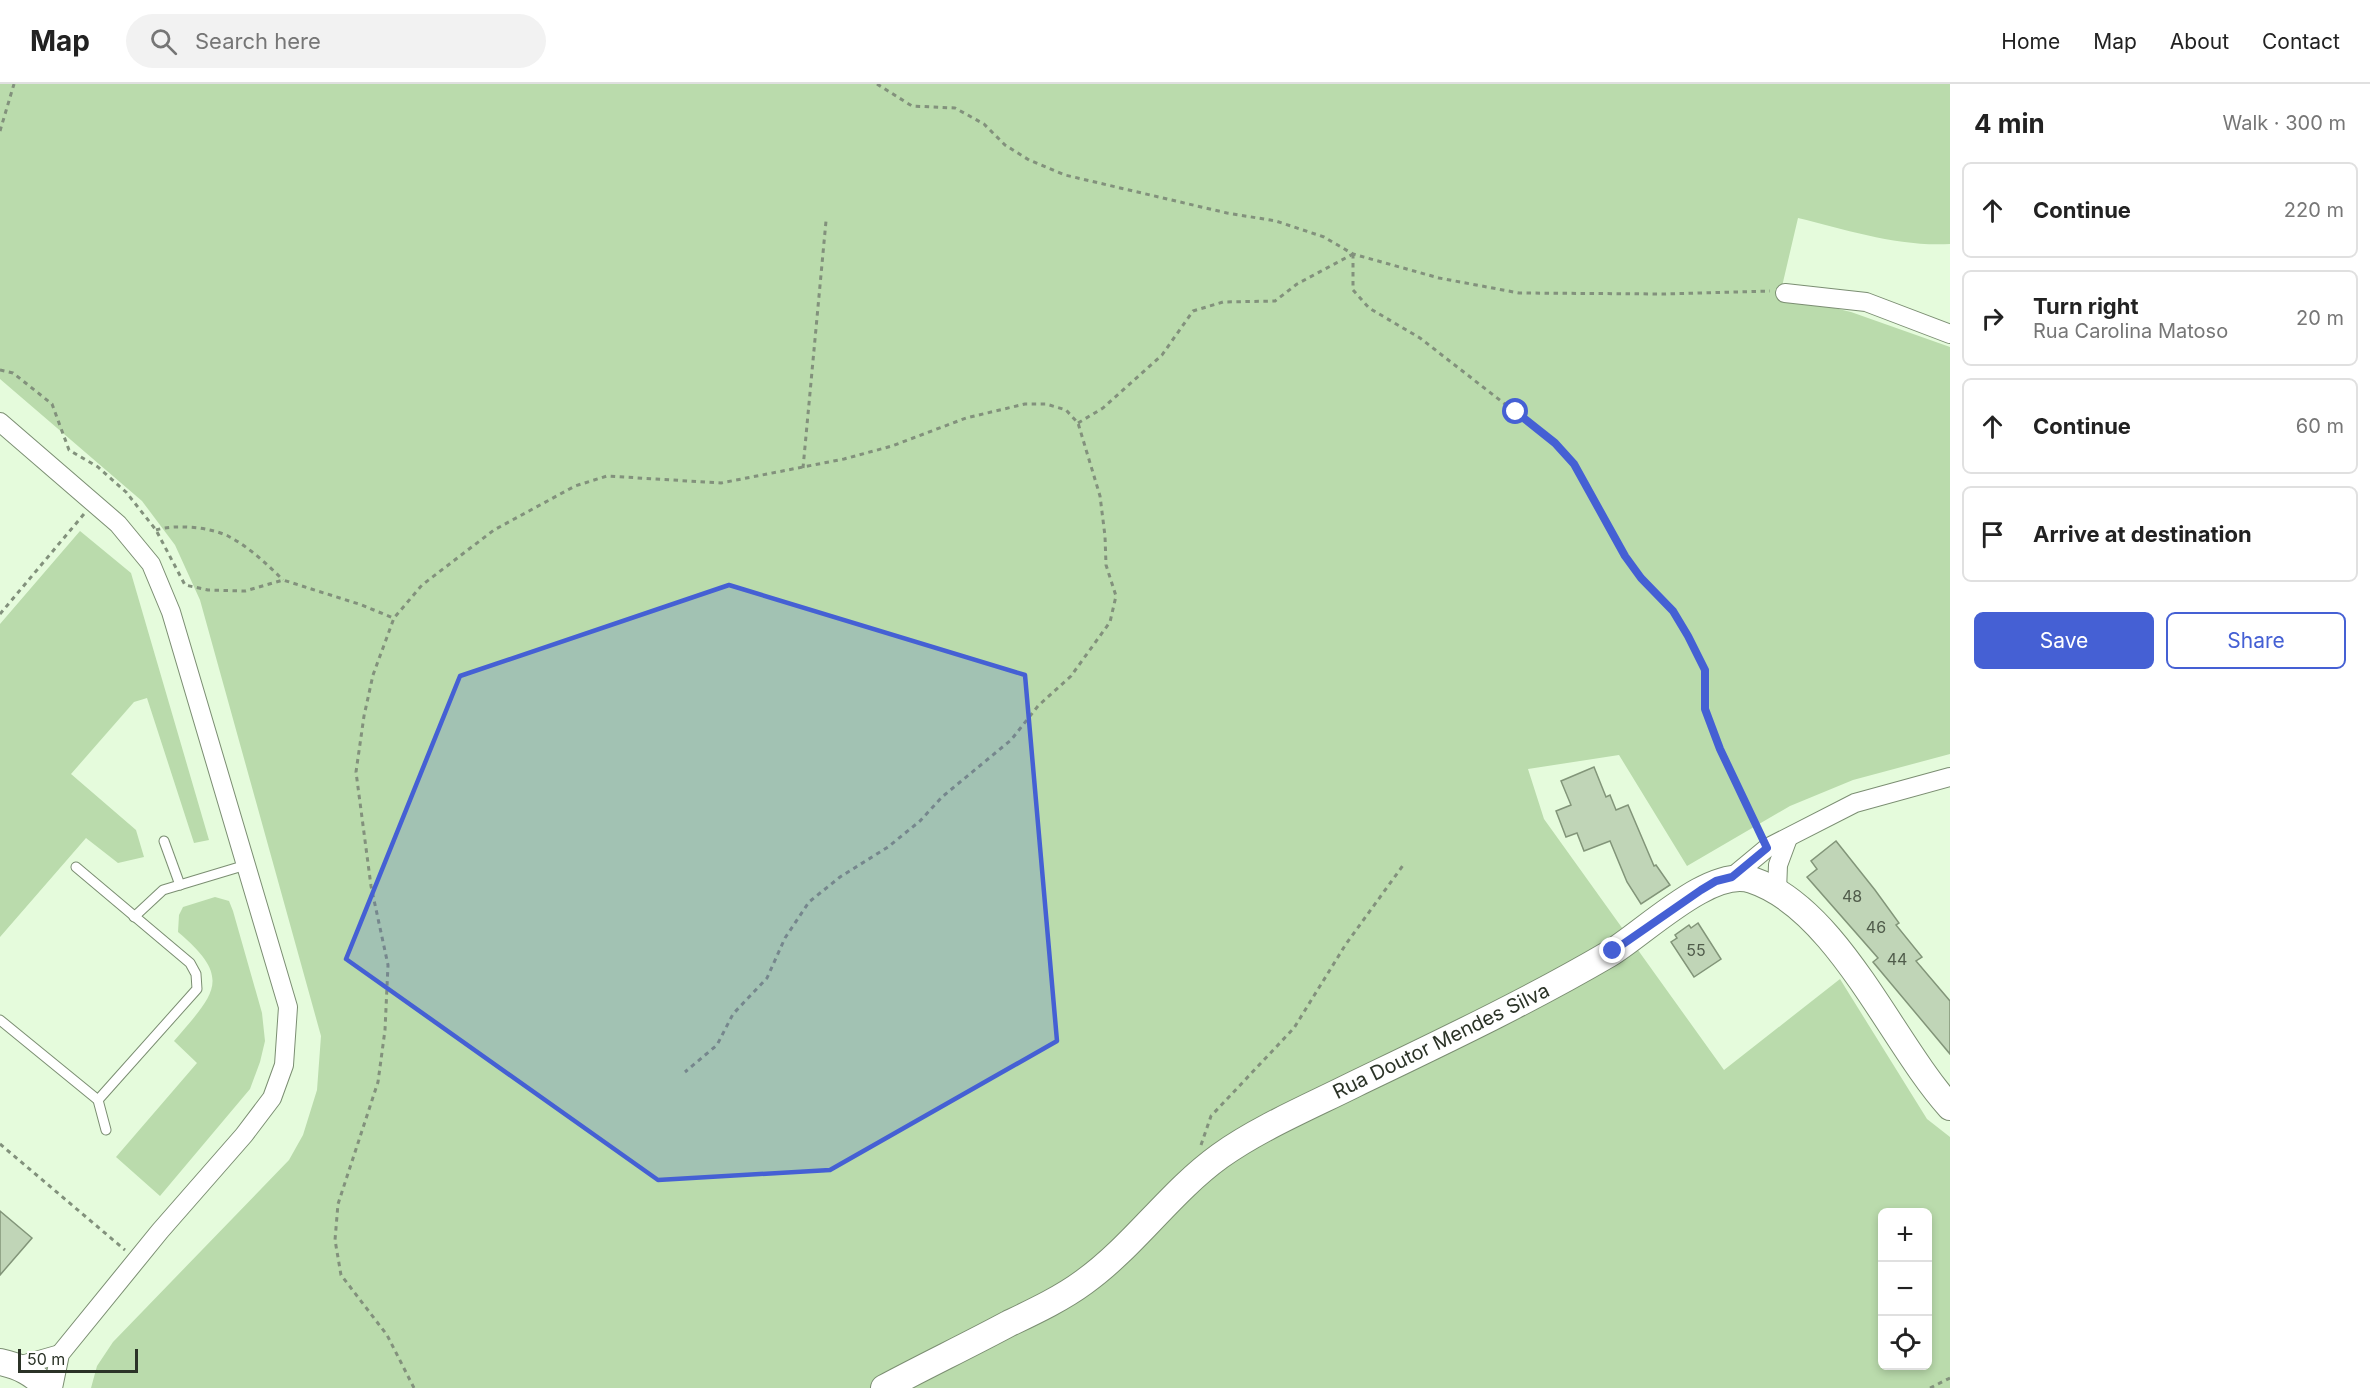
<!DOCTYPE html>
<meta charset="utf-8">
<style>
body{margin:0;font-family:Inter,sans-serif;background:#f2f2f2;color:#222}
.controls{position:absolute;right:18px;bottom:18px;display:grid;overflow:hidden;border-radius:9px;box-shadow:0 3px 9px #0003}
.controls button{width:54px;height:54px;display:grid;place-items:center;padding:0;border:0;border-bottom:2px solid #e0e0e0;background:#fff;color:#222;font:30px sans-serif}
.scale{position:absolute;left:18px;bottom:15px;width:120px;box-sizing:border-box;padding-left:6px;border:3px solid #2b3327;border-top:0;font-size:16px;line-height:21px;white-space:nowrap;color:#2b3327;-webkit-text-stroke:4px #fff;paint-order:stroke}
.stop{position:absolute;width:18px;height:18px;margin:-14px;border:4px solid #4560d4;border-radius:50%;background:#fff}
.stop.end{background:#4560d4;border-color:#fff;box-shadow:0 2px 6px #0008}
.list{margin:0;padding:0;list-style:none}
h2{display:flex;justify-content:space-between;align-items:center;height:78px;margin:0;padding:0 24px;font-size:26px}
h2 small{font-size:20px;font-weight:400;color:#767676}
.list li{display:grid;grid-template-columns:39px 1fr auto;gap:18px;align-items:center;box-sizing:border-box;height:96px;margin:0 12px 12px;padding:0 12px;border:2px solid #e0e0e0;border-radius:9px}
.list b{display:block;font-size:22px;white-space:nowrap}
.list p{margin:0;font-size:20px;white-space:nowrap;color:#767676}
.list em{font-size:20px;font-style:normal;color:#767676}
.actions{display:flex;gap:12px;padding:18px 24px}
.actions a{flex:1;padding:14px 0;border:2px solid #4560d4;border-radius:9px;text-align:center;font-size:21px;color:#4560d4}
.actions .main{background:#4560d4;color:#fff}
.icon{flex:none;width:33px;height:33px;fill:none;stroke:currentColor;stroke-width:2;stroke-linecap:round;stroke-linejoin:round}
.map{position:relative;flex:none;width:1950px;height:1304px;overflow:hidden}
header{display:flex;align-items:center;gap:36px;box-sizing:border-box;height:84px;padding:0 30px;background:#fff;border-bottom:2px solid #e0e0e0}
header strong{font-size:28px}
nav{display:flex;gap:33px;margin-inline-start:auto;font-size:21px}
.search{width:420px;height:54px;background:#f2f2f2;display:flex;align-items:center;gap:15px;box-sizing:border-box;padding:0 21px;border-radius:33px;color:#767676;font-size:22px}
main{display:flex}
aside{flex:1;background:#fff}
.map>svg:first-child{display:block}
.green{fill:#badbac;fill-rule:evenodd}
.building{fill:#c0d5b7;stroke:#829579;stroke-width:1.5}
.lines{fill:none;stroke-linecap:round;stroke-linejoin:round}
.lane-casing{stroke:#7b8e72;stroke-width:11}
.street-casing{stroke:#7b8e72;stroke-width:20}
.secondary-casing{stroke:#7b8e72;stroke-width:28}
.path{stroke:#82917c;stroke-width:3;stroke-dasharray:4.5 4.5;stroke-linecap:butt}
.lane{stroke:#fff;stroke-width:9}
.street{stroke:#fff;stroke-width:18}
.secondary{stroke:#fff;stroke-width:26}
.route{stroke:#4560d4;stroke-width:8}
.marked{fill:#4560d4;fill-opacity:0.2;stroke:#4560d4;stroke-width:4.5;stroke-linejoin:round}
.labels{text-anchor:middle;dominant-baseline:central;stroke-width:6;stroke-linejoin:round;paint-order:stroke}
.number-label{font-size:16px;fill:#505c4b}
.street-label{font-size:20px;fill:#2b3327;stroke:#fff}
</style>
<header>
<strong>Map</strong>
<div class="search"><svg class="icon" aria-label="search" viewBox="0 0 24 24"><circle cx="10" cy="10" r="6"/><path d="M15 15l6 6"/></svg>Search here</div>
<nav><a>Home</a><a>Map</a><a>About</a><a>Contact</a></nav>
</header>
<main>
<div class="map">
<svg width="1950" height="1304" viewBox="0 0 1950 1304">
<rect width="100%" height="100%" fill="#e5fbdc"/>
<!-- green -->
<g class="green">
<path d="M0,0h1950v160c-51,3 -103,-14 -152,-26l-18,77 71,17 99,35v407l-97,26 -63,26 -103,60 -68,-111 -91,14 16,50 180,251 116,-91 87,140 23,18v251h-1859l6,-22 16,-24 176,-182 14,-25 14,-45 4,-54 -121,-436 -25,-55 -33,-44 -142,-122zM1882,1128h46v154h-46z"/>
<path d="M80,447l51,42 78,267 -15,3 -47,-145 -13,4 -63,72 65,56 8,27 -26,6 -32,-25 -86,99v-313z"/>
<path d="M215,813l14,4 4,10 29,102 3,28 -5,21 -10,27 -90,107 -44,-39 81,-94 -23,-22c40,-47 60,-62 4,-109l1,-17 4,-8z"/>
</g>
<!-- building -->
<g class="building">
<path d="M1594,683l12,30 4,-2 6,15 12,-5 26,61 2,-1 14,20 -29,19 -14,-22 -17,-41 -26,10 -7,-18 -11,4 -10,-26 15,-6 -10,-24z"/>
<path d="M1836,757l39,49 24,33 -3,2 26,32 -6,4 34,40v53l-77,-92 5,-4 -71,-81 10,-8 -6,-8z"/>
<path d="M1698,839l23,36 -27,18 -23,-35 6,-4 -2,-3 14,-10 2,3z"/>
<path d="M0,1127l32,27 -32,37z"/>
</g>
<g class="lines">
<defs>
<g id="lane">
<path d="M164,757l16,44"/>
<path d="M76,783l114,96 6,11 1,15 -99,111 8,30"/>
<path d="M134,833l29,-27 83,-25"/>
<path d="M0,936l98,80"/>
</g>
<g id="street">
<path d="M1785,209l81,9 84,32"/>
<path d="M0,338l118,102 33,40 20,48 117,395 -4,58 -12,33 -28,37 -84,96 -100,123 -7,34"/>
<path d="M1732,793l35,-29 88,-45 95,-26"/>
<path d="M1777,807l1,-26 10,-27"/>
<path d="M18,1282l42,-12"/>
</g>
<g id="secondary">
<path d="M0,1278c19,4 33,11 47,26"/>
<path d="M884,1304c41,-22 83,-42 124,-64 25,-12 53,-25 76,-42 50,-36 86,-90 136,-126 39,-28 91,-50 135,-72 85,-41 172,-82 254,-130 35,-21 102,-88 143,-74 85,28 140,163 198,227"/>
</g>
</defs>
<!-- lane casing -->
<use href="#lane" class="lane-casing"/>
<!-- street casing -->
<use href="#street" class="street-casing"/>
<!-- secondary casing -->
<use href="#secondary" class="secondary-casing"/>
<!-- path -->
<g class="path">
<path d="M877,0l35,22 43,2 29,16 21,21 24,15 36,15 162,38 49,8 48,16 29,17 86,24 80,15 145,1 106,-3"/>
<path d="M0,47l14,-47"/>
<path d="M1353,170v36l16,18 51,30 135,105 19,21 37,69 29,45 33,33 15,25 17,34v39l16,40 29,62 9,22"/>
<path d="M0,286l13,3 39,31 17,46 29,17 28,25 30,38 29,55 23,5 37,1 38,-11 79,25 31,13"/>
<path d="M1078,339l25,-15 59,-53 31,-44 30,-9 52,-1 22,-17 56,-30"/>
<path d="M803,384l23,-247"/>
<path d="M156,446c20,-6 53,-3 72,6 21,11 39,28 55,44"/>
<path d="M0,530l84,-100"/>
<path d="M0,1060l125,106"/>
<path d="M1201,1061l10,-29 83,-88 52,-84 58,-80"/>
<path d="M414,1304l-27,-53 -46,-60 -6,-35 3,-36 40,-122 7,-52 3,-65 -17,-79 -15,-114 8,-56 9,-41 21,-57 28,-33 72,-55 81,-44 32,-10 114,7 123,-24 48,-13 74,-28 59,-14h21l20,6 12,13 22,73 5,40 1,29 10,31 -6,26 -39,54 -33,30 -27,34 -69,57 -22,24 -32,26 -48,30 -31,25 -24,36 -18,40 -34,36 -16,31 -32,27"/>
<path d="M1930,1304l20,-10"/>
</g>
<!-- lane -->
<use href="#lane" class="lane"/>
<!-- street -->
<use href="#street" class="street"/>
<!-- secondary -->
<use href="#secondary" class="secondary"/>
</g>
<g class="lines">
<!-- route -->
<path class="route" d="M1516,328l39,31 19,21 51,92 16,22 32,33 15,25 17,34v39l15,40 47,99 -35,29 -16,4 -15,9 -88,61"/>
</g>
<!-- marked area -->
<path class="marked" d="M729,501l296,90 32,366 -227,129 -172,10 -312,-221 114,-283z"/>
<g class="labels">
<!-- number labels -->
<g class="number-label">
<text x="1852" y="812">48</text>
<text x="1876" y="843">46</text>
<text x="1696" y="866">55</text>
<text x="1897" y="875">44</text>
</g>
<!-- street labels -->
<g class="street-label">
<text transform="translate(1441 957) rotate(-26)">Rua Doutor Mendes Silva</text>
</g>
</g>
</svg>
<div class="controls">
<button>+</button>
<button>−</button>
<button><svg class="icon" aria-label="locate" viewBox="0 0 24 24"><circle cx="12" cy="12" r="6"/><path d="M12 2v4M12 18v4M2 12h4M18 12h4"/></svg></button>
</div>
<div class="scale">50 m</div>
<div class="stop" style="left:1516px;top:328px"></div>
<div class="stop end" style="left:1613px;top:867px"></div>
</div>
<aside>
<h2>4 min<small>Walk · 300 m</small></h2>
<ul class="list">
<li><svg class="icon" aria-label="ahead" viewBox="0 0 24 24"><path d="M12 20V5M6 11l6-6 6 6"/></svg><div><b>Continue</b></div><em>220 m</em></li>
<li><svg class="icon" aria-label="right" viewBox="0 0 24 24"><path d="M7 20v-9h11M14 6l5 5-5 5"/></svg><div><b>Turn right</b><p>Rua Carolina Matoso</p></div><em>20 m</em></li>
<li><svg class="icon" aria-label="ahead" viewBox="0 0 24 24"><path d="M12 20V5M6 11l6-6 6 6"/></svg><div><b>Continue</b></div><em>60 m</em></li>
<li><svg class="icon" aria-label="arrive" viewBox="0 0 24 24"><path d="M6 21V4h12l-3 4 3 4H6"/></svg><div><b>Arrive at destination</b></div></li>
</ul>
<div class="actions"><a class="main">Save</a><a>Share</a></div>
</aside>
</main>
